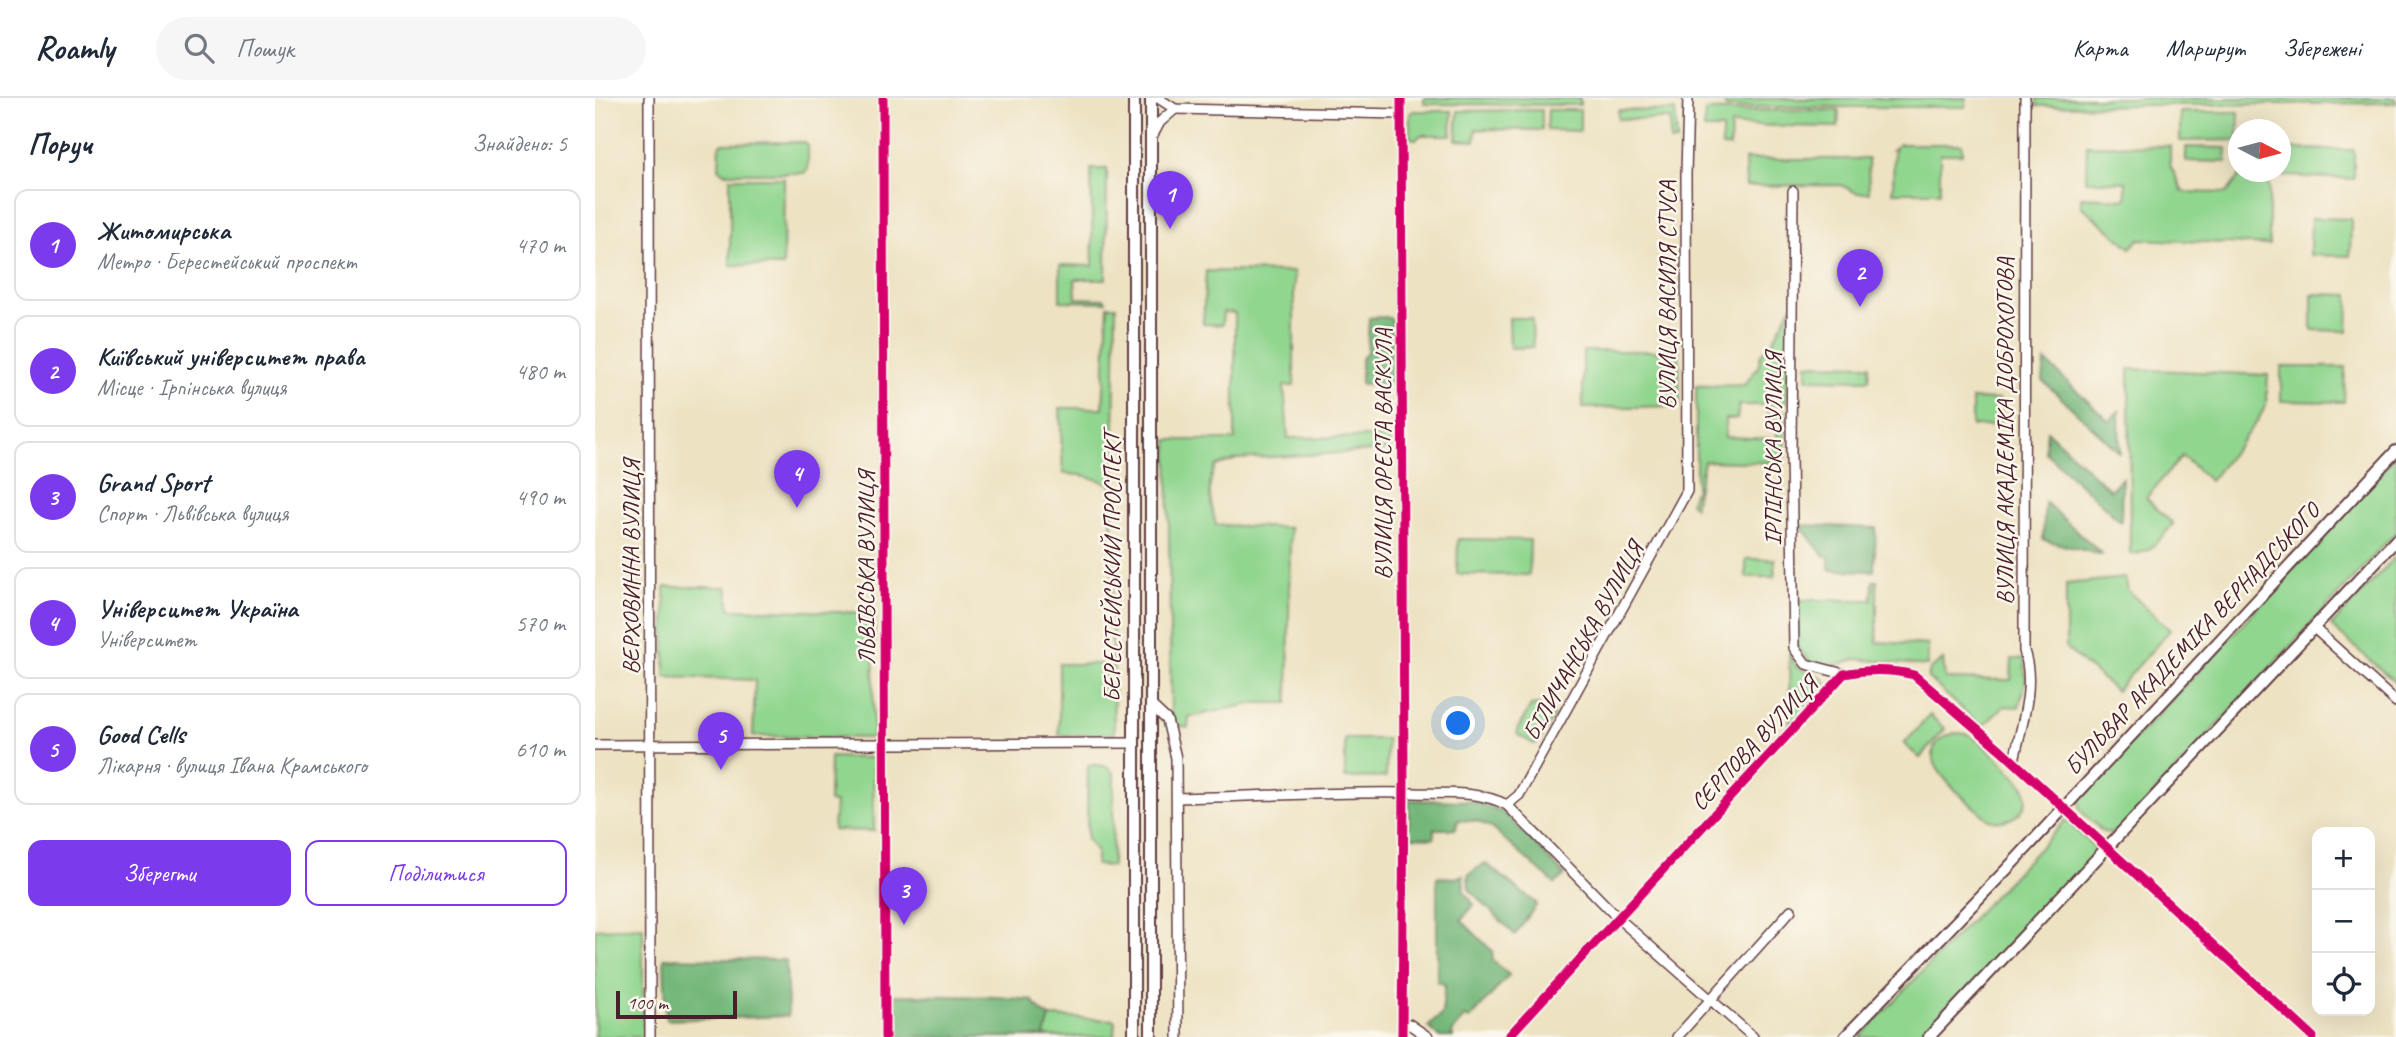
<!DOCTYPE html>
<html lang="uk">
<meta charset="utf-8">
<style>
body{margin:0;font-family:Caveat,sans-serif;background:#f6f6f7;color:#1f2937}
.controls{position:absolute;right:21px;bottom:21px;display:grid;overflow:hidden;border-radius:14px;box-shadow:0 7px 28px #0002}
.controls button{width:63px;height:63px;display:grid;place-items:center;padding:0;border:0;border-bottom:2px solid #e0e1e3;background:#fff;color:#1f2937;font:35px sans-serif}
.compass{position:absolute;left:1633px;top:21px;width:63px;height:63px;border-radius:50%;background:#fff;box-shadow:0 7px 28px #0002;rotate:96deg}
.scale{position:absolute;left:21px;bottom:18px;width:121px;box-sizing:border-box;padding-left:7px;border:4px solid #4a1f2b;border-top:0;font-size:19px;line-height:24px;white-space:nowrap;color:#4a1f2b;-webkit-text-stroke:5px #fbf7ec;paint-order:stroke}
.you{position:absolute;left:864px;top:626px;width:24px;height:24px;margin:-18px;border:5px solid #fff;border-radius:50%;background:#1a73e8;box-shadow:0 0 0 10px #1a73e833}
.badge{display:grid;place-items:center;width:46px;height:46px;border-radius:50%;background:#7c3aed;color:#fff;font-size:23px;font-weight:700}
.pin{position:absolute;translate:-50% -58px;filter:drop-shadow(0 2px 4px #0008)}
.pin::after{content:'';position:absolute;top:37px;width:24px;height:21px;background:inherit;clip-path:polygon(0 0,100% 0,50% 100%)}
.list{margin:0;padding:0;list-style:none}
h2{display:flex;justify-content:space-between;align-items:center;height:91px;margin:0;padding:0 28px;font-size:30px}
h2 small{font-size:23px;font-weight:400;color:#747a83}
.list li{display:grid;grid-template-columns:46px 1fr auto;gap:21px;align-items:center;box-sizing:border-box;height:112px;margin:0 14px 14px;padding:0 14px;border:2px solid #e0e1e3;border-radius:14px}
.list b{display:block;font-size:26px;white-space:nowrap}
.list p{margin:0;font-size:23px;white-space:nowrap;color:#747a83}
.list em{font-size:23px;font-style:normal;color:#747a83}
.actions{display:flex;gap:14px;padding:21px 28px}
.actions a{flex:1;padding:16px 0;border:2px solid #7c3aed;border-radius:14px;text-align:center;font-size:24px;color:#7c3aed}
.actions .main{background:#7c3aed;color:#fff}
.icon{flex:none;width:38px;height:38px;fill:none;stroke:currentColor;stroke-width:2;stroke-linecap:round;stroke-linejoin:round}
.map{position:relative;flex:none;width:1801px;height:939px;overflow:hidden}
header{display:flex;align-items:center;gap:42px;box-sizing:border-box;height:98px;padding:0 35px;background:#fff;border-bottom:2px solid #e0e1e3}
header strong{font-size:33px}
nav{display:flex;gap:38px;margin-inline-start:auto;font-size:24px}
.search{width:490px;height:63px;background:#f6f6f7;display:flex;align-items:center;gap:18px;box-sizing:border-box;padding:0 24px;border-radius:38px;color:#747a83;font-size:26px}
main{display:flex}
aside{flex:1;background:#fff}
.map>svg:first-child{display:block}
.green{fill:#91d68f;stroke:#6e7a5d;stroke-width:2}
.forest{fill:#74b77a;stroke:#5f6b52;stroke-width:2}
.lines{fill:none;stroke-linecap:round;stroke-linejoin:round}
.minor-casing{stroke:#623c42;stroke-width:12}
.major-casing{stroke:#623c42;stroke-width:14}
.minor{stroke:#fff;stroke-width:9}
.major{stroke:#fff;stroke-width:10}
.cycleway-casing{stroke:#fbf7ec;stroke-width:13}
.cycleway{stroke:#d6006c;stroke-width:9}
.labels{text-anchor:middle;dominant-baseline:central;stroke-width:5;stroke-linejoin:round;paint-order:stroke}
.street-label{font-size:24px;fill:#4a1f2b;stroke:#fbf7ec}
</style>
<header>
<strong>Roamly</strong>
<div class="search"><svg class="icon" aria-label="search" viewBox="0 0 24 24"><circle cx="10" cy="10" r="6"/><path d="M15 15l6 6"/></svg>Пошук</div>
<nav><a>Карта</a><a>Маршрут</a><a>Збережені</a></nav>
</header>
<main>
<aside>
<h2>Поруч<small>Знайдено: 5</small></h2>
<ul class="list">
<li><span class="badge">1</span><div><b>Житомирська</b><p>Метро · Берестейський проспект</p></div><em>470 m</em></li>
<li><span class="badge">2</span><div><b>Київський університет права</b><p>Місце · Ірпінська вулиця</p></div><em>480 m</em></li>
<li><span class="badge">3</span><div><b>Grand Sport</b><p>Спорт · Львівська вулиця</p></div><em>490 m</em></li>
<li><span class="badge">4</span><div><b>Університет Україна</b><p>Університет</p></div><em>570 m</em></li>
<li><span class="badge">5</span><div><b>Good Cells</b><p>Лікарня · вулиця Івана Крамського</p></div><em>610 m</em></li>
</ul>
<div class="actions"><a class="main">Зберегти</a><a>Поділитися</a></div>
</aside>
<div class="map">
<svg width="1801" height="939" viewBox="0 0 1801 939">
<rect width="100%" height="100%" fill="#fbf7ec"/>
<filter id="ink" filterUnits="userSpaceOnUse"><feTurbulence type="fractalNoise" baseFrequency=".0143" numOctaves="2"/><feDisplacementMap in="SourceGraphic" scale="14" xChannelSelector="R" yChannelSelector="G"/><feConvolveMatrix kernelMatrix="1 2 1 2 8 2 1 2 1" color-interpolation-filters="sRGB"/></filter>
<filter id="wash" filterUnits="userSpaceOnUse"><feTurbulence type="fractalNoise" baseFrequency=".00686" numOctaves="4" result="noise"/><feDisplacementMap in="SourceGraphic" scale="28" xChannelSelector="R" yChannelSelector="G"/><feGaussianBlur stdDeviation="1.57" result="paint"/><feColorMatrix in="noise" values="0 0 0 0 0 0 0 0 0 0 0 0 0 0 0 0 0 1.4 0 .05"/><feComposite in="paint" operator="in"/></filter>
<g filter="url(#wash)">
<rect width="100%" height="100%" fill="#ede2c2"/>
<!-- green -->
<g class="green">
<path d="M829,0h156v7l-156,-1z"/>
<path d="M1371,0v9h-241v-8z"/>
<path d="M1442,0h359v5l-359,3z"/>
<path d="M947,12v20l-66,-1 -1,12 -19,-1 2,-29z"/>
<path d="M953,12h32v21l-33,-1z"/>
<path d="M1023,12l57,1 2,31h-7v-23h-52z"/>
<path d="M1244,12l-1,17 -107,-2 -1,22h-8v-18h-18l1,-18z"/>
<path d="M818,13h39l-1,24h-30l-5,4 -6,-1v-24z"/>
<path d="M1585,14h59l-1,28 -58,1z"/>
<path d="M210,44l3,4v23l-4,4h-80l-5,-4 1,-24 4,-2z"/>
<path d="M1304,46h63v10h-22v38h-47l1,-42h-2z"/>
<path d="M1492,47l83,1v19l13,27 44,1 15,-21h21l6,7v66l-130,-6 -8,9 -50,-42v-9l45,2v-17l-40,-1z"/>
<path d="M1591,49l41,1 -1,14 -40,-1z"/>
<path d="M1686,51l73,1v29l-71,-3 -4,-4z"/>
<path d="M1150,61h123l1,34h-12l-16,-8 -95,1z"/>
<path d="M496,71h16l-1,110h-31l1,19 29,1 1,3 -46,-1v-36l33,1z"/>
<path d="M135,80h54l-1,88 -53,-1z"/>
<path d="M1716,120l40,1 -1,37 -40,-1z"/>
<path d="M611,173l88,1v114h-10l4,52 102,-1v13l-153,9 -21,7c-11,19 -5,39 0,59l74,3 -2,175h-33l-66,14 -1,11 -17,-5 -3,-283h67v-127l-12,-1 -1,13 -19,-1z"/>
<path d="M1717,196l37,1 -1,36 -36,-1z"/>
<path d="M1197,207l-6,100h-47l-2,14h-12v18l52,2 1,-19 -11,-1 1,-8 18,1 -2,51 -80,-2 -10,45 -4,-3 6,-15v-102l48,-1 14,-18 3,-13 12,-13z"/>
<path d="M513,208h8l-4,270 -1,-92 -25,-8 -23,-3 -3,-65h43z"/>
<path d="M914,220h23l1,29 -23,1z"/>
<path d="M988,253h96l1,55 -97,2z"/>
<path d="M1212,266l63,1 -1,15 -62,-1z"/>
<path d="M1686,269h64l-1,35 -63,-1z"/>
<path d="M1534,271l139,6 -2,30 -8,15 -48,61 -28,-25 -36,42 27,26c-12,13 -22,31 -43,30z"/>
<path d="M1377,301l28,1v26h-28z"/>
<path d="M1801,357v77l-279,302 -14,-2 -23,-22 -1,-12 140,-148z"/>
<path d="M863,441l72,1 -1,35 -72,-1z"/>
<path d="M1801,458v127l-65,-57z"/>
<rect x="1151" y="461" width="29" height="18"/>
<path d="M1530,480l3,13 42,39 -54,61 -50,-43v-64z"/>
<path d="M1278,483h4v61l51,3 -1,21 -70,-7 -27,8 -19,-4 -15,-16 2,-47h74z"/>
<path d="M517,484l2,153h-55v-71h53z"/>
<path d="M70,489h62l3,22 144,4 -1,125 -120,-2 2,-56 -90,-3z"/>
<path d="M1194,554l7,15 25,10 6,7 -37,45z"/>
<path d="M1417,561h12l2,22 -7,26 -15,-1 -22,21 -54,-49 2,-8 13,-10 2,19 66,1z"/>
<path d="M944,607l13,7 2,5 -15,25 -5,2 -16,-9 -1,-5 14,-24z"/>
<path d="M1335,617l15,14 -25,29 -16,-14z"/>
<path d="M1360,635c6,0 11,0 16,3 9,5 49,43 53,51 10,23 -15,39 -35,33 -19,-18 -92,-69 -34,-87z"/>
<path d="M750,641h42l-1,38 -41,1z"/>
<path d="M235,659l43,1 1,73 -41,-1 2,-27 -6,-1z"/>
<path d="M493,667c11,0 19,-1 26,9l-2,92 -16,-1v-14l-9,-11z"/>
<path d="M1471,722l33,32 -175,185h-64z"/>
<path d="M48,829v110h-48v-108z"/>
<path d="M455,919l65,3 -1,17h-70z"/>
</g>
<!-- forest -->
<g class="forest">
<path d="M790,219l7,2 -1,64 -30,1v-25l6,-6 2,-35z"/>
<path d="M1450,263l64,60 10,-10 1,42 -77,-72z"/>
<path d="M1452,333l63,59 12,-12 -1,44 -76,-70z"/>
<path d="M1450,404l58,53 -60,-15z"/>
<path d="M1205,427l76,3 -2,43 -45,-1v-14h-5z"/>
<path d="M814,702l63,1 30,10 63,64 -10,9 -65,-57 -13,-6 -19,-1 -2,9h-22v9l-25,-1z"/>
<path d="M890,765l52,41 -22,31 -46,-46 -1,-14z"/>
<path d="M868,777l1,16 10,14 -13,15 31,31 1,10 16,14 -39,44 -6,-2 -12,16 1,4h-13l-12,-10 14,-13 3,-30 -8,-2v-105l19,1z"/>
<path d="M69,860l122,2 2,56 -122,4z"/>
<path d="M299,897l103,2 35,3 9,11 9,6 -6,20h-149z"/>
</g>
</g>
<g filter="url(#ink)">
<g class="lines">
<defs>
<g id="minor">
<path d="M54,0l1,939"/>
<path d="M288,0l2,939"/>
<path d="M563,0l17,11 225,5"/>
<path d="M806,0l3,686 -2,253"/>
<path d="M557,39l8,-15 15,-13"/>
<path d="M1198,93l-2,265 3,192 12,16 38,10"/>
<path d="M1719,530l82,74"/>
<path d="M556,607l16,15 9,38 2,279"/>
<path d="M0,647l538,-2"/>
<path d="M1419,663c7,-36 22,-75 10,-110l1,-553"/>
<path d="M582,700c79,-1 157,-7 236,-5 32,1 65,-3 94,12l111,113 135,119"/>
<path d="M912,707l12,-10 168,-304 -1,-317 2,-76"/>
<path d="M808,926h6l19,13"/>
<path d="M913,939l336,-363c24,-5 46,-5 70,1l87,75 312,287"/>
<path d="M1082,939l114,-127"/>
</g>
<g id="major">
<path d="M539,0v939"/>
<path d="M556,939v-939"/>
<path d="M1250,939l161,-167 390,-419"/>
<path d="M1334,939l467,-497"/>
</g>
</defs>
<!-- minor casing -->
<use href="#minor" class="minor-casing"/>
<!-- major casing -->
<use href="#major" class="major-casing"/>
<!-- minor -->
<use href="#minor" class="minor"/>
<!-- major -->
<use href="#major" class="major"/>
<defs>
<g id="cycleway">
<path d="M288,0l2,939"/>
<path d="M806,0l3,686 -2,253"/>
<path d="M913,939l336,-363c24,-5 46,-5 70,1l87,75 312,287"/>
</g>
</defs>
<!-- cycleway casing -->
<use href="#cycleway" class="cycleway-casing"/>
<!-- cycleway -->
<use href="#cycleway" class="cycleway"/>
</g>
</g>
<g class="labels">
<!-- street labels -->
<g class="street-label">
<text transform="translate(1072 197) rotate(-90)">ВУЛИЦЯ ВАСИЛЯ СТУСА</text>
<text transform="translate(1410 333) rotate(-90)">ВУЛИЦЯ АКАДЕМІКА ДОБРОХОТОВА</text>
<text transform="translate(1178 351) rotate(-90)">ІРПІНСЬКА ВУЛИЦЯ</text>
<text transform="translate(788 356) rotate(-90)">ВУЛИЦЯ ОРЕСТА ВАСКУЛА</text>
<text transform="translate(36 469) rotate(-90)">ВЕРХОВИННА ВУЛИЦЯ</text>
<text transform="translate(517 469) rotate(-90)">БЕРЕСТЕЙСЬКИЙ ПРОСПЕКТ</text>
<text transform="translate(271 470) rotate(-90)">ЛЬВІВСЬКА ВУЛИЦЯ</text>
<text transform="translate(1597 541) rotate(-47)">БУЛЬВАР АКАДЕМІКА ВЕРНАДСЬКОГО</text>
<text transform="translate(988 543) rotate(-61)">БІЛИЧАНСЬКА ВУЛИЦЯ</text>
<text transform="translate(1159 645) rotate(-47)">СЕРПОВА ВУЛИЦЯ</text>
</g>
</g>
</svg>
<div class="controls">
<button>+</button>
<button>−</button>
<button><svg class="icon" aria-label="locate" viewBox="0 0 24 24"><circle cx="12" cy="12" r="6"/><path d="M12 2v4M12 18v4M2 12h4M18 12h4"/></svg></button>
</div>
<svg class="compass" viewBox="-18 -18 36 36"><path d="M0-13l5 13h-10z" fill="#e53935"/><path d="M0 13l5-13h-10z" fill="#747a83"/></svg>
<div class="scale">100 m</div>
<div class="you"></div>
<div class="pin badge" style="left:575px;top:131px">1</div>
<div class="pin badge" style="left:1265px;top:209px">2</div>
<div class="pin badge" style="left:309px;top:827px">3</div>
<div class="pin badge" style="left:202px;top:410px">4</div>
<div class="pin badge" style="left:126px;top:672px">5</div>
</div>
</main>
